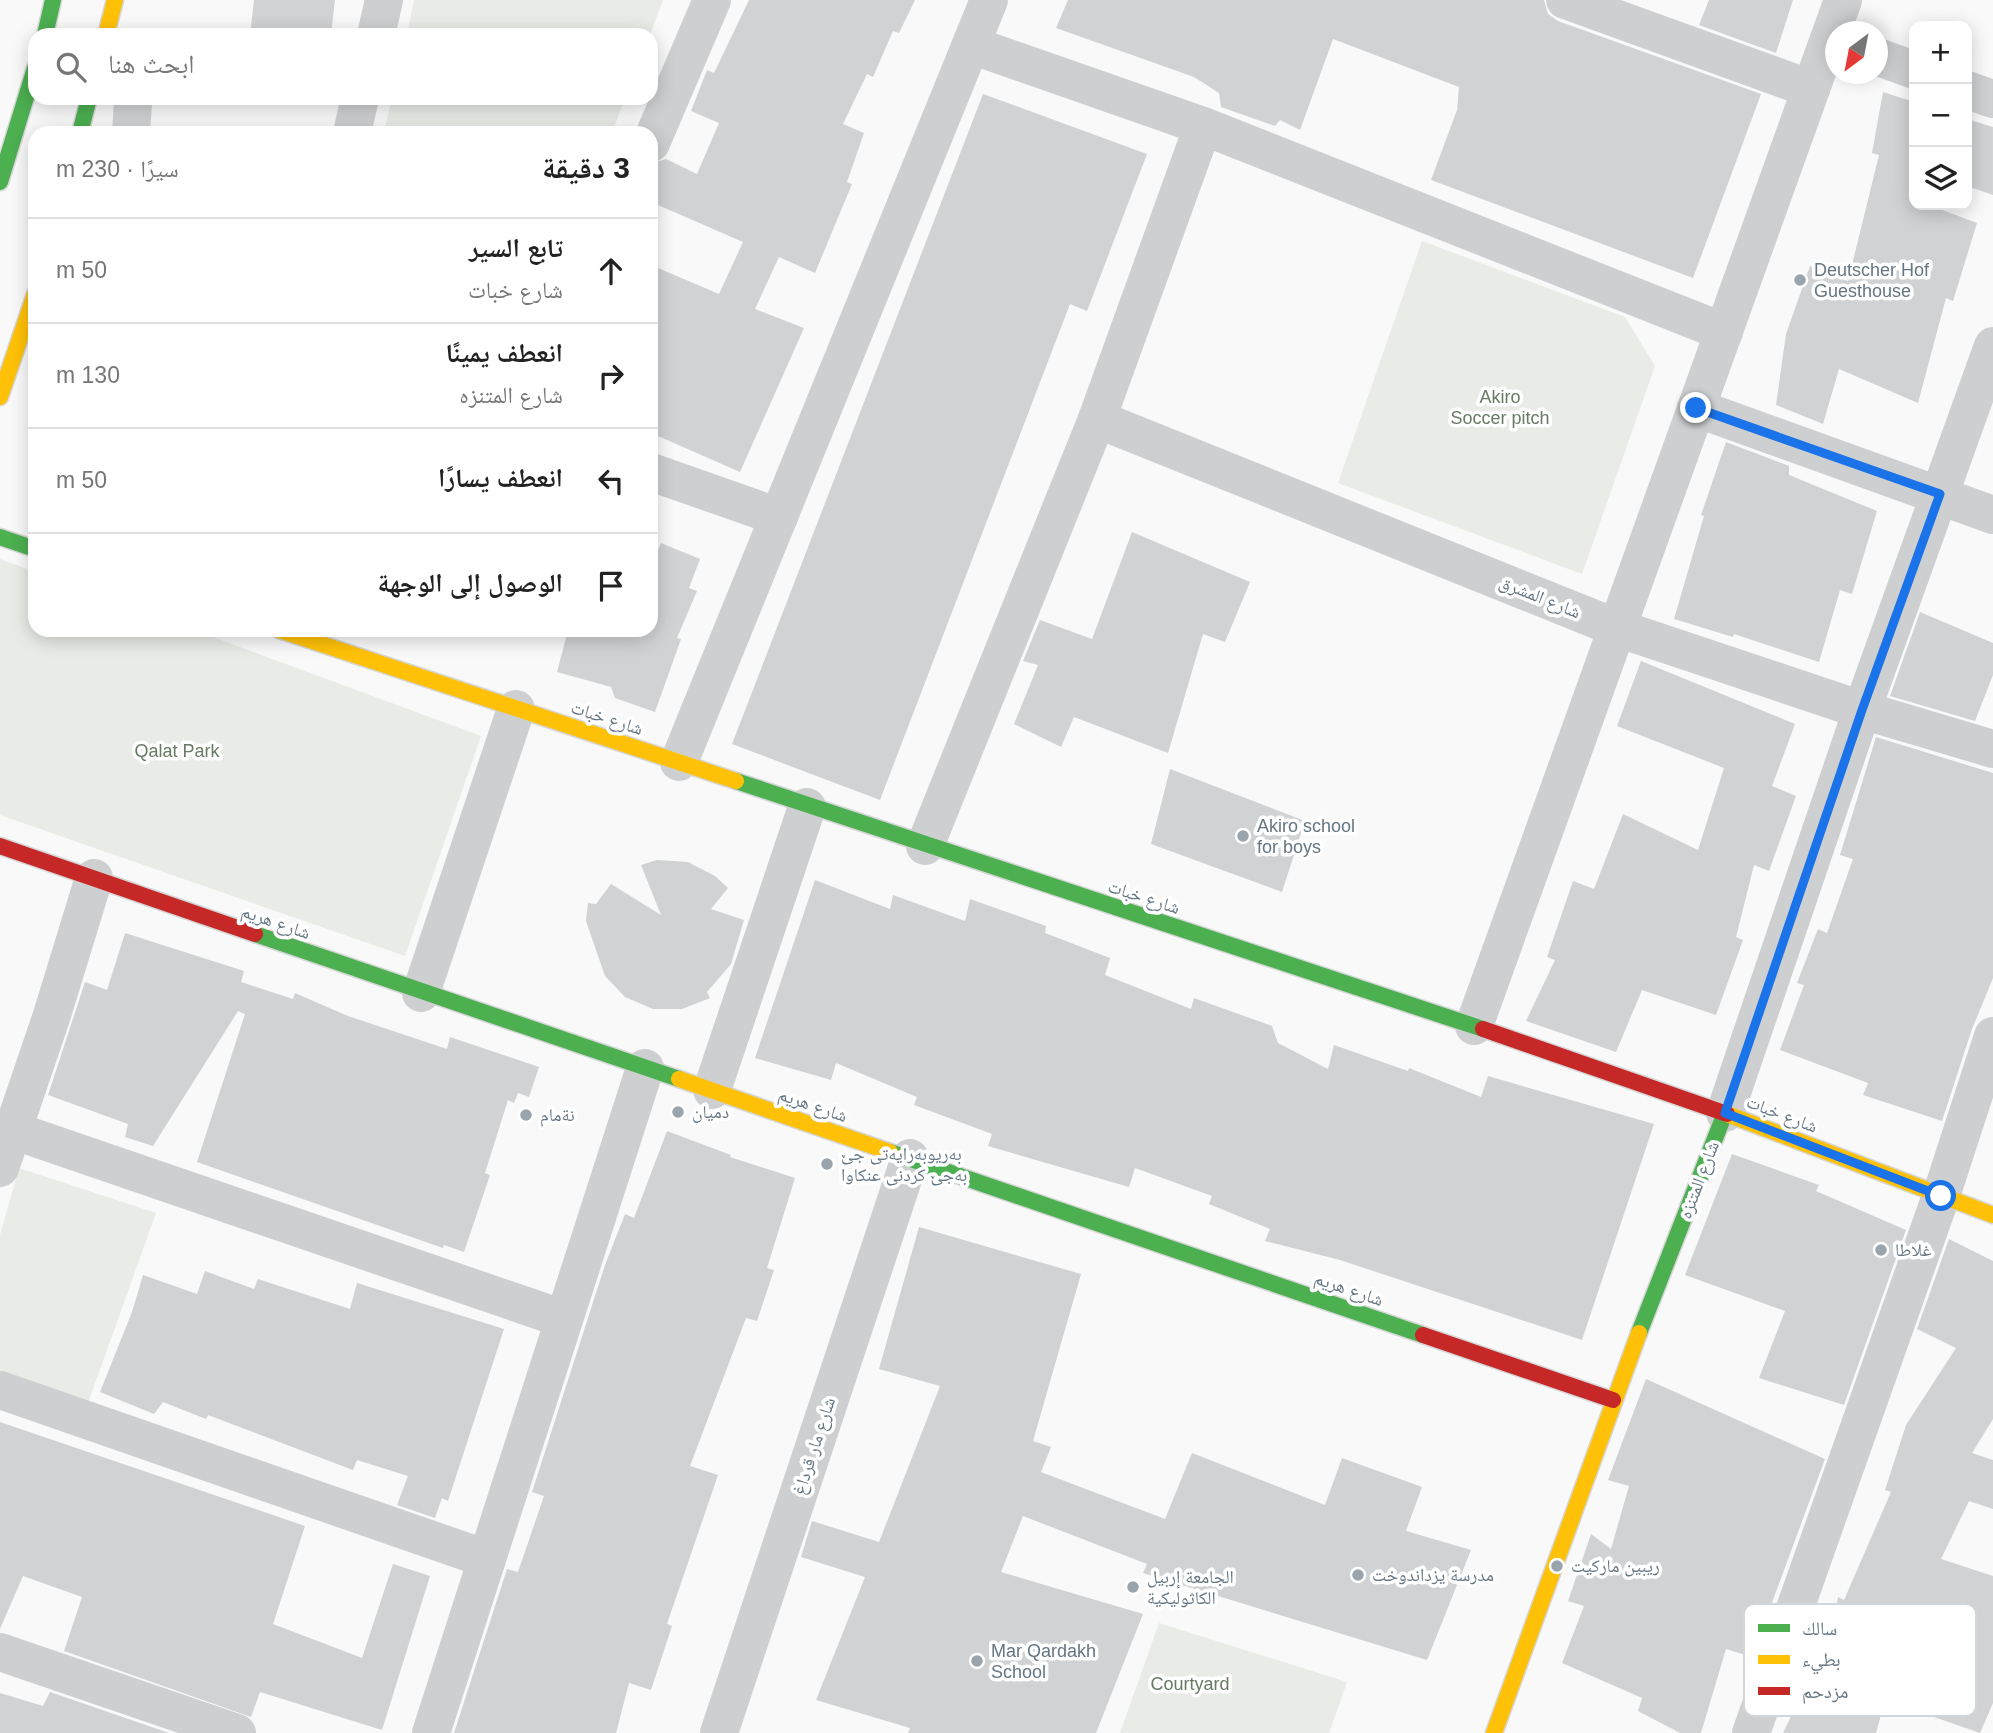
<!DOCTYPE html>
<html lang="ar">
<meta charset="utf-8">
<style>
body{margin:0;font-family:Arial,"Noto Naskh Arabic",sans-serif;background:#f2f2f2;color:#222;direction:rtl}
.controls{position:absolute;right:21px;top:21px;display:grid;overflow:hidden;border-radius:14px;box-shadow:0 4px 18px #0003}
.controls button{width:63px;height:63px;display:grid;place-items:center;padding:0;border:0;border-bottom:2px solid #e0e0e0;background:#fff;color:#222;font:35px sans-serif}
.compass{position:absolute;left:1825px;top:21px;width:63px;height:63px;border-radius:50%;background:#fff;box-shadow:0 4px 18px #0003;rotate:212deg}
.stop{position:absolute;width:21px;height:21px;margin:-16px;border:5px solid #1a73e8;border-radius:50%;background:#fff}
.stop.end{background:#1a73e8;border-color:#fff;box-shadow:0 2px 7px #0008}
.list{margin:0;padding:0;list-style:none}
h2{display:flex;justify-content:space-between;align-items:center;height:91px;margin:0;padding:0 28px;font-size:30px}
h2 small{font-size:23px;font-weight:400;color:#767676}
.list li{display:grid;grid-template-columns:46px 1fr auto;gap:21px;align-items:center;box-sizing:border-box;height:105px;padding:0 28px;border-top:2px solid #e0e0e0}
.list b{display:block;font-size:26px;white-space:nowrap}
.list p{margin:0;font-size:23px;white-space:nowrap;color:#767676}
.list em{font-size:23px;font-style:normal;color:#767676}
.icon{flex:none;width:38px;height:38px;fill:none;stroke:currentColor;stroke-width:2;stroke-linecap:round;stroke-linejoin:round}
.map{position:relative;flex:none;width:1993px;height:1733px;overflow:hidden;direction:ltr}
.search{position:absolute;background:#fff;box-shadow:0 4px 18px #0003;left:28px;top:28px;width:630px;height:77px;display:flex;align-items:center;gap:18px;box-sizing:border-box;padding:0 24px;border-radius:21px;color:#767676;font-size:26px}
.panel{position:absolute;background:#fff;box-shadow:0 4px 18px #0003;left:28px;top:126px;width:630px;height:511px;border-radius:21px;direction:rtl}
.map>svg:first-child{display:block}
.green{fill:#e8ebe6}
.building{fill:#d0d2d3}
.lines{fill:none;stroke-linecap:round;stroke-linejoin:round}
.fast-casing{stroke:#d5d6d7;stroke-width:19}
.slow-casing{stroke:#d5d6d7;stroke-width:19}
.jam-casing{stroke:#d5d6d7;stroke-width:19}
.street{stroke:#cecfd0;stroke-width:38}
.fast{stroke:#4caf50;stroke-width:16}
.slow{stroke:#ffc107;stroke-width:16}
.jam{stroke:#c62828;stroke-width:16}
.route{stroke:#1a73e8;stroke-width:9}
.poi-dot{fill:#99a4ac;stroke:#fff;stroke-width:2.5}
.labels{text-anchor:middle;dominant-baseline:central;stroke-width:7;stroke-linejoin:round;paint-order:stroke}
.poi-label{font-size:18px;fill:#657683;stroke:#fff;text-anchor:start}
.park-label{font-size:18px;fill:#687a64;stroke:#fff}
.street-label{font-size:18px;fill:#657683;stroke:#fff}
.key{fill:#fff;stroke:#d1d6da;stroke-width:2}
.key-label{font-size:19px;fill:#657683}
</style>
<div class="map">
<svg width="1993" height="1733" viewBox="0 0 1993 1733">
<rect width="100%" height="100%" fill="#f9f9f9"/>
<!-- green -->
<g class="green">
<path d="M414,0h249l-13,35h-243z"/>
<path d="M392,98h233l-13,35h-228z"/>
<path d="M1422,241l203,76 30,49 -73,208 -244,-91z"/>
<path d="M0,559l35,13v58h159l287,106 -76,220 -405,-141z"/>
<path d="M19,1168l137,45 -68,190 -88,-31v-137z"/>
<path d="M1159,1623l188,59 -18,51h-209z"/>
</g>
<!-- building -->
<g class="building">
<path d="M254,0h81l-4,35h-81z"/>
<path d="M749,0h166l-16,33 -6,-2 -20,46 -6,-3 -24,50 21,9 -17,49 5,2 -37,89 -36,-16 -24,52 49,19 -64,144 -89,-39v-168l68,29 24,-52 -92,-40v-38l15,-5 31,15 22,-51 -28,-12 16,-41 7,3z"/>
<path d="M1068,0h476l4,14 10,7 203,73 -68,184 -262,-98 26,-70 2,-23 -126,-48 -33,91 -20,-10 -5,6 -54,-19 -2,-14 -25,-16 -138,-49z"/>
<path d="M1709,0h84l-17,53 -77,-28z"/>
<path d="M1883,92l31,10v103h15l48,18 -24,78 -7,-3 -28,105 -79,-34 -16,55 -47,-19 10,-71 24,-68 38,15 31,-126 -7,-2z"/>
<path d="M983,94l164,60 -60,157 -17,-7 -190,496 -148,-56z"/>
<path d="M114,100l38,5 -2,28h-38z"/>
<path d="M1967,119l26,8v68l-26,-9z"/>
<path d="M1726,442l63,24v9l88,36 -25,83 -12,-4 -21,72 -85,-28 -1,3 -59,-18 30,-103 -3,-1z"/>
<path d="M1132,532l118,50 -25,60 -22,-8 -35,119 -94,-36 -13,30 -47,-23 24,-59 -15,-4 17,-41 52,19z"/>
<path d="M661,543l39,16 -11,29 8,3 -20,47 4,1 -26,73 -40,-14 -4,-11 -54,-15 11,-42h83v-62z"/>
<path d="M1920,612l73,31v32l-18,46 -85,-25z"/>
<path d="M1641,661l154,63 -23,62 24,10 -27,75 -15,-6 -18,72 7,3 -27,75 -74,-25 -26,62 -90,-31 29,-61 -8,-3 26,-76 21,8 29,-75 75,36 26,-82 -107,-42z"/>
<path d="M1876,737l117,36v205l-21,51 -30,92 -79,-26 5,-12 -88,-33 24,-65 -7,-2 21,-54 9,4 26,-74 -13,-4z"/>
<path d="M1170,769l135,52 -23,71 -131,-48z"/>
<path d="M657,860l31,2 27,14 13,12 -17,21 33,11 -13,44 -24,28 3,6 -28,11h-29l-28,-12 -20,-21 -19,-55 2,-18 8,1 15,-20 50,31 -20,-50z"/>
<path d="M815,880l75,29 3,-14 72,26 5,-22 76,27 -1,7 65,25 -5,17 86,34 3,-11 78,28 6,17 50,26 6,-24 74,26 1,-3 72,29 7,-21 166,48 -72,216 -242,-80 -75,-19 5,-12 -61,-25 3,-8 -77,-28 -6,19 -141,-41 4,-12 -78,-29 3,-8 -81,-34 -5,17 -76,-22z"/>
<path d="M125,933l119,38 -3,11 52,17 2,-6 53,23 99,33 3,-12 89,30 -10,30 -11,-4 -4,10 -6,-3 -23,73 5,2 -26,77 -20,-7 -1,3 -246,-86 48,-148 -7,-3 -85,135 -28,-9 3,-13 -80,-29 37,-113 22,8z"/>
<path d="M667,1131l64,24 -1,2 65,21 -28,90 7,2 -17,51 -11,-3 -56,148 28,9 -51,149 5,2 -21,64 -22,-7 -13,50h-162l53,-164 11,3 26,-76 -12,-4 73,-227 20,-51 9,4z"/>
<path d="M1732,1154l87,31 -3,6 90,39 -62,175 -85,-27 26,-67 -100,-36z"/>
<path d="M919,1227l162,47 -48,167 18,6 -10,25 124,47 27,-66 133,52 17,-47 80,29 -16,44 65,19 -44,110 -284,-87 4,-9 -124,-48 -22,56 142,42 -47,119h-188l2,-5 -94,-28 49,-123 -64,-20 11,-36 67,21 61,-156 -61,-17z"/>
<path d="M1949,1239l44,22v158l-21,34 21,7v49l-24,-8 -28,58 52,17v127l-13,30 -95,-33 -9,33h-93l23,-48 16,6 16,-94 6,3 47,-108 -6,-2 21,-65 50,-77 -39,-19z"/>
<path d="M205,1271l49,18 4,-10 92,30 7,-26 147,46 -56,172 -6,-3 -7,20 -38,-13 11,-29 -51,-16 -4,10 -145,-55 -2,4 -43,-17 -9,12 -54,-22 32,-80 11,-37 54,19z"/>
<path d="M1646,1379l179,80 -73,198 -26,-8 -25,84h-21l-42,-22 4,-13 -80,-35 22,-57 -16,-5 23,-67 20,15 18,-63 -21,-6z"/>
<path d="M0,1422l305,104 -32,98 89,34 31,-94 37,12 -48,154 -122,-38 -9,25 -187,-66 18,-54 -59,-21 -23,53z"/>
<path d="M50,1692l119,41h-169v-40l43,13z"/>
</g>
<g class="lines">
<defs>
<g id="fast">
<path d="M45,35l8,-35"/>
<path d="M80,133l9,-35"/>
<path d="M0,182l35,-114"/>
<path d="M0,537l35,12"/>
<path d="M736,781l747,248"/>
<path d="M255,934l424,145"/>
<path d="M890,1152l533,183"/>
<path d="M1639,1333l86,-220"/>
</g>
<g id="slow">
<path d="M106,35l9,-35"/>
<path d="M0,397l35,-103"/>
<path d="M279,630l457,151"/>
<path d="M679,1079l211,73"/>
<path d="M1727,1114l266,101"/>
<path d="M1494,1733l145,-400"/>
</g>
<g id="jam">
<path d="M0,846l255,88"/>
<path d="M1483,1029l244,85"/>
<path d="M1423,1335l190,65"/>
</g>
</defs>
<!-- fast casing -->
<use href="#fast" class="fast-casing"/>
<!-- slow casing -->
<use href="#slow" class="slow-casing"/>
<!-- jam casing -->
<use href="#jam" class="jam-casing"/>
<!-- street -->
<g class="street">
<path d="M1565,0l246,89"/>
<path d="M376,35l8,-35"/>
<path d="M971,45l232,81 521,206"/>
<path d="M1878,57l36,13"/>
<path d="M1967,90l26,9"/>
<path d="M352,133l8,-35"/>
<path d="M651,143l61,-143"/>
<path d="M1696,408l297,107"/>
<path d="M1097,419l520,209 245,82 131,39"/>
<path d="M651,472l128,45"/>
<path d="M679,762l310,-762"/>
<path d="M925,846l172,-427 106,-293"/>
<path d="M421,993l95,-284"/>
<path d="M1474,1026l369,-1026"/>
<path d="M712,1090l95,-283"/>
<path d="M1725,1113l137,-403 131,-364"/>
<path d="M12,1130l552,189"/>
<path d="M0,1168l51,-150 43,-140"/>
<path d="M0,1390l487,169"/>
<path d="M0,1652l237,81"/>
<path d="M431,1733l214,-665"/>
<path d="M719,1733l191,-575"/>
<path d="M1751,1733l190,-537 52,-160"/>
</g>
<!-- fast -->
<use href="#fast" class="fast"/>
<!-- slow -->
<use href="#slow" class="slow"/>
<!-- jam -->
<use href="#jam" class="jam"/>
</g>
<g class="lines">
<!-- route -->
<path class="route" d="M1696,408l244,86 -78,216 -137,403 216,83"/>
</g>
<!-- markers -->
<g class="poi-dot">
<circle cx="1800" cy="280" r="7"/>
<circle cx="1243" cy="836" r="7"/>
<circle cx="678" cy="1112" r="7"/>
<circle cx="526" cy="1115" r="7"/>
<circle cx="827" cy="1164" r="7"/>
<circle cx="1881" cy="1250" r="7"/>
<circle cx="1557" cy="1566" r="7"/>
<circle cx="1358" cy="1575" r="7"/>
<circle cx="1133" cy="1587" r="7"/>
<circle cx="977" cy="1661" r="7"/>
</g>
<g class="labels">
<!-- poi labels -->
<g class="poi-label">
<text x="1814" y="270">Deutscher Hof<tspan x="1814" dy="21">Guesthouse</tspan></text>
<text x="1257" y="826">Akiro school<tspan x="1257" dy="21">for boys</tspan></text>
<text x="692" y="1112">دميان</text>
<text x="540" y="1115">نةمام</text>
<text x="841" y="1154">بەریوبەرایەتی جێ<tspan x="841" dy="21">بەجێ کردنی عنکاوا</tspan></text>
<text x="1895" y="1250">غلاطا</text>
<text x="1571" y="1566">ريبين ماركيت</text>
<text x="1372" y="1575">مدرسة يزداندوخت</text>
<text x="1147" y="1577">الجامعة إربيل<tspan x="1147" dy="21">الكاثوليكية</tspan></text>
<text x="991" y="1651">Mar Qardakh<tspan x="991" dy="21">School</tspan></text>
</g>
<!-- park labels -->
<g class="park-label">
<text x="1500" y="397">Akiro<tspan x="1500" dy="21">Soccer pitch</tspan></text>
<text x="177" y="751">Qalat Park</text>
<text x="1190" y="1684">Courtyard</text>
</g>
<!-- street labels -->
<g class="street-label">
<text transform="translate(1540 597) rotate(22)">شارع المشرق</text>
<text transform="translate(607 718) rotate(18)">شارع خبات</text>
<text transform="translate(1144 897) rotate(18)">شارع خبات</text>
<text transform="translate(276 922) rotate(19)">شارع هريم</text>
<text transform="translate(813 1105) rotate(19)">شارع هريم</text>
<text transform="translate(1782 1114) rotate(21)">شارع خبات</text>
<text transform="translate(1699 1180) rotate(-69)">شارع المتنزه</text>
<text transform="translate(1349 1289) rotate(19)">شارع هريم</text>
<text transform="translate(814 1446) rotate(-72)">شارع مار قرداغ</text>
</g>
</g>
<!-- legend -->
<rect x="1744" y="1604" width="232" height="112" rx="10" class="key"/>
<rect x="1758" y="1624" width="32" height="8" fill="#4caf50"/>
<rect x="1758" y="1655" width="32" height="9" fill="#ffc107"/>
<rect x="1758" y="1687" width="32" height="8" fill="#c62828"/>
<g class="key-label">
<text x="1802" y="1635">سالك</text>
<text x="1802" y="1666">بطيء</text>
<text x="1802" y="1698">مزدحم</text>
</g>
</svg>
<div class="controls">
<button>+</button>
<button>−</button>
<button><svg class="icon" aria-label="layers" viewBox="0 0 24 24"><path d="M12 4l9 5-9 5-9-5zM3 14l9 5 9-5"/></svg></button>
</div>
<svg class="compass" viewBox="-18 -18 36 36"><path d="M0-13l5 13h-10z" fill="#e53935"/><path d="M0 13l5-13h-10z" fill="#767676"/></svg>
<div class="stop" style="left:1941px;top:1196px"></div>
<div class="stop end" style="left:1696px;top:408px"></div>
<div class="search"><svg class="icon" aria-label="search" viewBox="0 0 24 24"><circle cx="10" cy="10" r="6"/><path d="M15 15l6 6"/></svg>ابحث هنا</div>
<section class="panel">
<h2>3 دقيقة<small>سيرًا · 230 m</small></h2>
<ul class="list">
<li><svg class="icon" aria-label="ahead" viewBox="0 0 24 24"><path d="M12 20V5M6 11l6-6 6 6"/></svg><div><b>تابع السير</b><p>شارع خبات</p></div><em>50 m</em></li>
<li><svg class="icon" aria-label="right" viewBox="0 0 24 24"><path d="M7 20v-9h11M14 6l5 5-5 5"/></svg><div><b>انعطف يمينًا</b><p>شارع المتنزه</p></div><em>130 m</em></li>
<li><svg class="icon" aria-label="left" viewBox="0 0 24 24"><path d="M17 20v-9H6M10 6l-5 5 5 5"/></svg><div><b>انعطف يسارًا</b></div><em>50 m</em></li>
<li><svg class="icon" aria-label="arrive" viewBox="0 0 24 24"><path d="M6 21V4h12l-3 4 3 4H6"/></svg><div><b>الوصول إلى الوجهة</b></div></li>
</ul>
</section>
</div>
